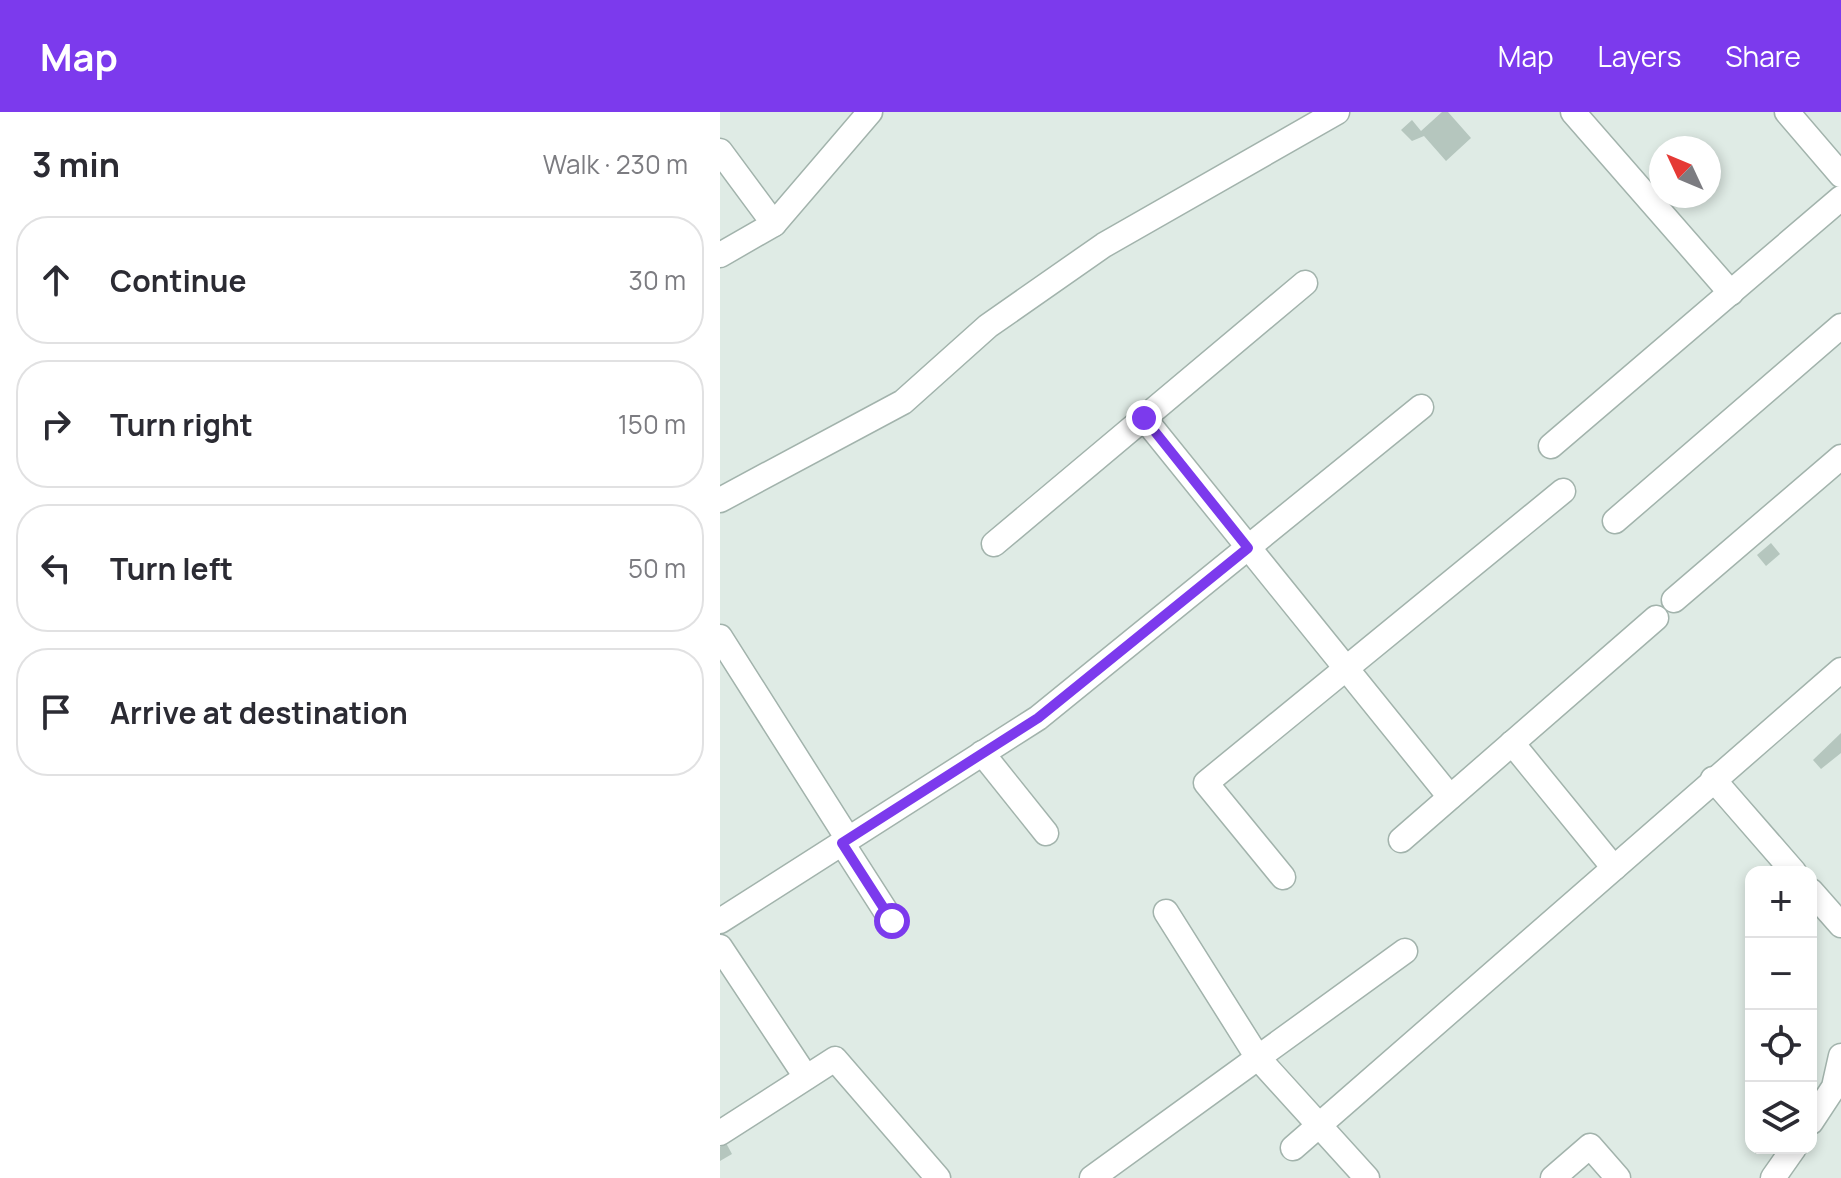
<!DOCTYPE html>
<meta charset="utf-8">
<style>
body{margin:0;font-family:Manrope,sans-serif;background:#f7f7f7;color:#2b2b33}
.controls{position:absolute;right:24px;bottom:24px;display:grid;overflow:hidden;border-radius:16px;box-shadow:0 4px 12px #0003}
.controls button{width:72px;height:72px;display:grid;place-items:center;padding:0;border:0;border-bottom:2px solid #e1e1e2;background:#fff;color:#2b2b33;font:40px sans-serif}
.compass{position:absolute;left:929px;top:24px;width:72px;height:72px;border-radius:50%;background:#fff;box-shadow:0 4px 12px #0003;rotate:314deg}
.stop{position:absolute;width:24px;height:24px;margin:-18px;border:6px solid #7c3aed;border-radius:50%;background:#fff}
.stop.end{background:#7c3aed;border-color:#fff;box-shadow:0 2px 8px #0008}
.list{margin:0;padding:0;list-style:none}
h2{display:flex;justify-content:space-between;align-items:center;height:104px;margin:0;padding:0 32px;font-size:34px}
h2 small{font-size:26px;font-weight:400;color:#7c7c81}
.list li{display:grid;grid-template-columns:52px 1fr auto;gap:24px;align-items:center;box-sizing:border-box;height:128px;margin:0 16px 16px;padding:0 16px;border:2px solid #e1e1e2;border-radius:32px}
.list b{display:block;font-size:30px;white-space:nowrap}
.list em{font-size:26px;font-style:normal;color:#7c7c81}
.icon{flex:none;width:44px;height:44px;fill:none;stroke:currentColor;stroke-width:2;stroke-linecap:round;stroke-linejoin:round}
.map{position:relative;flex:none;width:1121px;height:1066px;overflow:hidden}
header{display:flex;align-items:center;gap:48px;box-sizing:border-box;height:112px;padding:0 40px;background:#7c3aed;color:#fff}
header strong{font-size:38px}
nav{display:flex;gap:44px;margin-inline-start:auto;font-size:28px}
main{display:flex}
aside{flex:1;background:#fff}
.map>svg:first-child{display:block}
.building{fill:#b5c6be}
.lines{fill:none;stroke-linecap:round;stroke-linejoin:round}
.minor-casing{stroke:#a2b3ac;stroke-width:27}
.minor{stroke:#fff;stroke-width:24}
.route{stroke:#7c3aed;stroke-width:10}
</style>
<header>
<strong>Map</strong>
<nav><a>Map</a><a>Layers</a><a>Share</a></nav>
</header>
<main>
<aside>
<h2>3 min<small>Walk · 230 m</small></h2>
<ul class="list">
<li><svg class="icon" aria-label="ahead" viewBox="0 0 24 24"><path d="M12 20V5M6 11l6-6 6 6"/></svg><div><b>Continue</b></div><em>30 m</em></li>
<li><svg class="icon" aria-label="right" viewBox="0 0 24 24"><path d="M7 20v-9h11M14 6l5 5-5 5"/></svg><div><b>Turn right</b></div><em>150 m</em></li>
<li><svg class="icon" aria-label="left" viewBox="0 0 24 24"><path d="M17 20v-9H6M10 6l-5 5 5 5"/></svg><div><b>Turn left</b></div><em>50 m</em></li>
<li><svg class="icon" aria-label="arrive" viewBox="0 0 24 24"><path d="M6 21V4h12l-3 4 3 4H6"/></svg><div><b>Arrive at destination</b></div></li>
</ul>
</aside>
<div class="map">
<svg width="1121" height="1066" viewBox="0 0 1121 1066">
<rect width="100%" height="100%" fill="#dfebe5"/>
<!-- building -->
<g class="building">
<path d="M722,0h6l23,26 -25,23 -22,-25 -12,5 -11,-11 11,-10 9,11z"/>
<path d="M1051,431l9,11 -14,12 -9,-11z"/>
<path d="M1121,621v20l-20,16 -8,-9z"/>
<path d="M6,1031l6,11 -12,7v-14z"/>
</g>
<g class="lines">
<defs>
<g id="minor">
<path d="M853,0l158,181"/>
<path d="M1067,0l54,63"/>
<path d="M0,39l54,73"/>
<path d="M0,143l54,-31 96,-112"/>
<path d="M424,306l306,379"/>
<path d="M831,334l290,-248"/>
<path d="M0,388l183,-98 85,-76 116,-81 233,-133"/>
<path d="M895,409l226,-195"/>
<path d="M274,432l311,-261"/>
<path d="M954,488l167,-143"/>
<path d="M0,525l128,202"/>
<path d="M792,631l102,125"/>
<path d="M262,641l64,80"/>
<path d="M993,667l81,93"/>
<path d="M681,728l255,-222"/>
<path d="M122,731l50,78"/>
<path d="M563,765l-77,-94 357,-292"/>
<path d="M1091,779l30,34"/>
<path d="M446,800l92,146 109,120"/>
<path d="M0,809l318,-203 383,-311"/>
<path d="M0,835l86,130"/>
<path d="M1091,1010l23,-35 7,-31"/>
<path d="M0,1021l115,-74 103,119"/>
<path d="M573,1036l548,-478"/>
<path d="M372,1066l313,-227"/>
<path d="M833,1066l37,-32 28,32"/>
<path d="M1053,1066l21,-30"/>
</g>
</defs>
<!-- minor casing -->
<use href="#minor" class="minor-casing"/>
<!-- minor -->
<use href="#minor" class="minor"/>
</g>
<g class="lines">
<!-- route -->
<path class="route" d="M172,809l-50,-78 196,-125 210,-170 -104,-130"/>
</g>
</svg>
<div class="controls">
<button>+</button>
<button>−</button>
<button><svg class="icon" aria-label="locate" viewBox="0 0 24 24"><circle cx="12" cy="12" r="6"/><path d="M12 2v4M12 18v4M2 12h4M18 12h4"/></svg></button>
<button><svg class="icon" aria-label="layers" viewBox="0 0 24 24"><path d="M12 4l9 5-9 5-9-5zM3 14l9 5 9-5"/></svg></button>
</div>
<svg class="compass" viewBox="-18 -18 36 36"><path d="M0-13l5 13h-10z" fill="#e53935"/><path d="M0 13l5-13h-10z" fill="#7c7c81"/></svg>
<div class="stop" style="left:172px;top:809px"></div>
<div class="stop end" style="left:424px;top:306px"></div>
</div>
</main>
